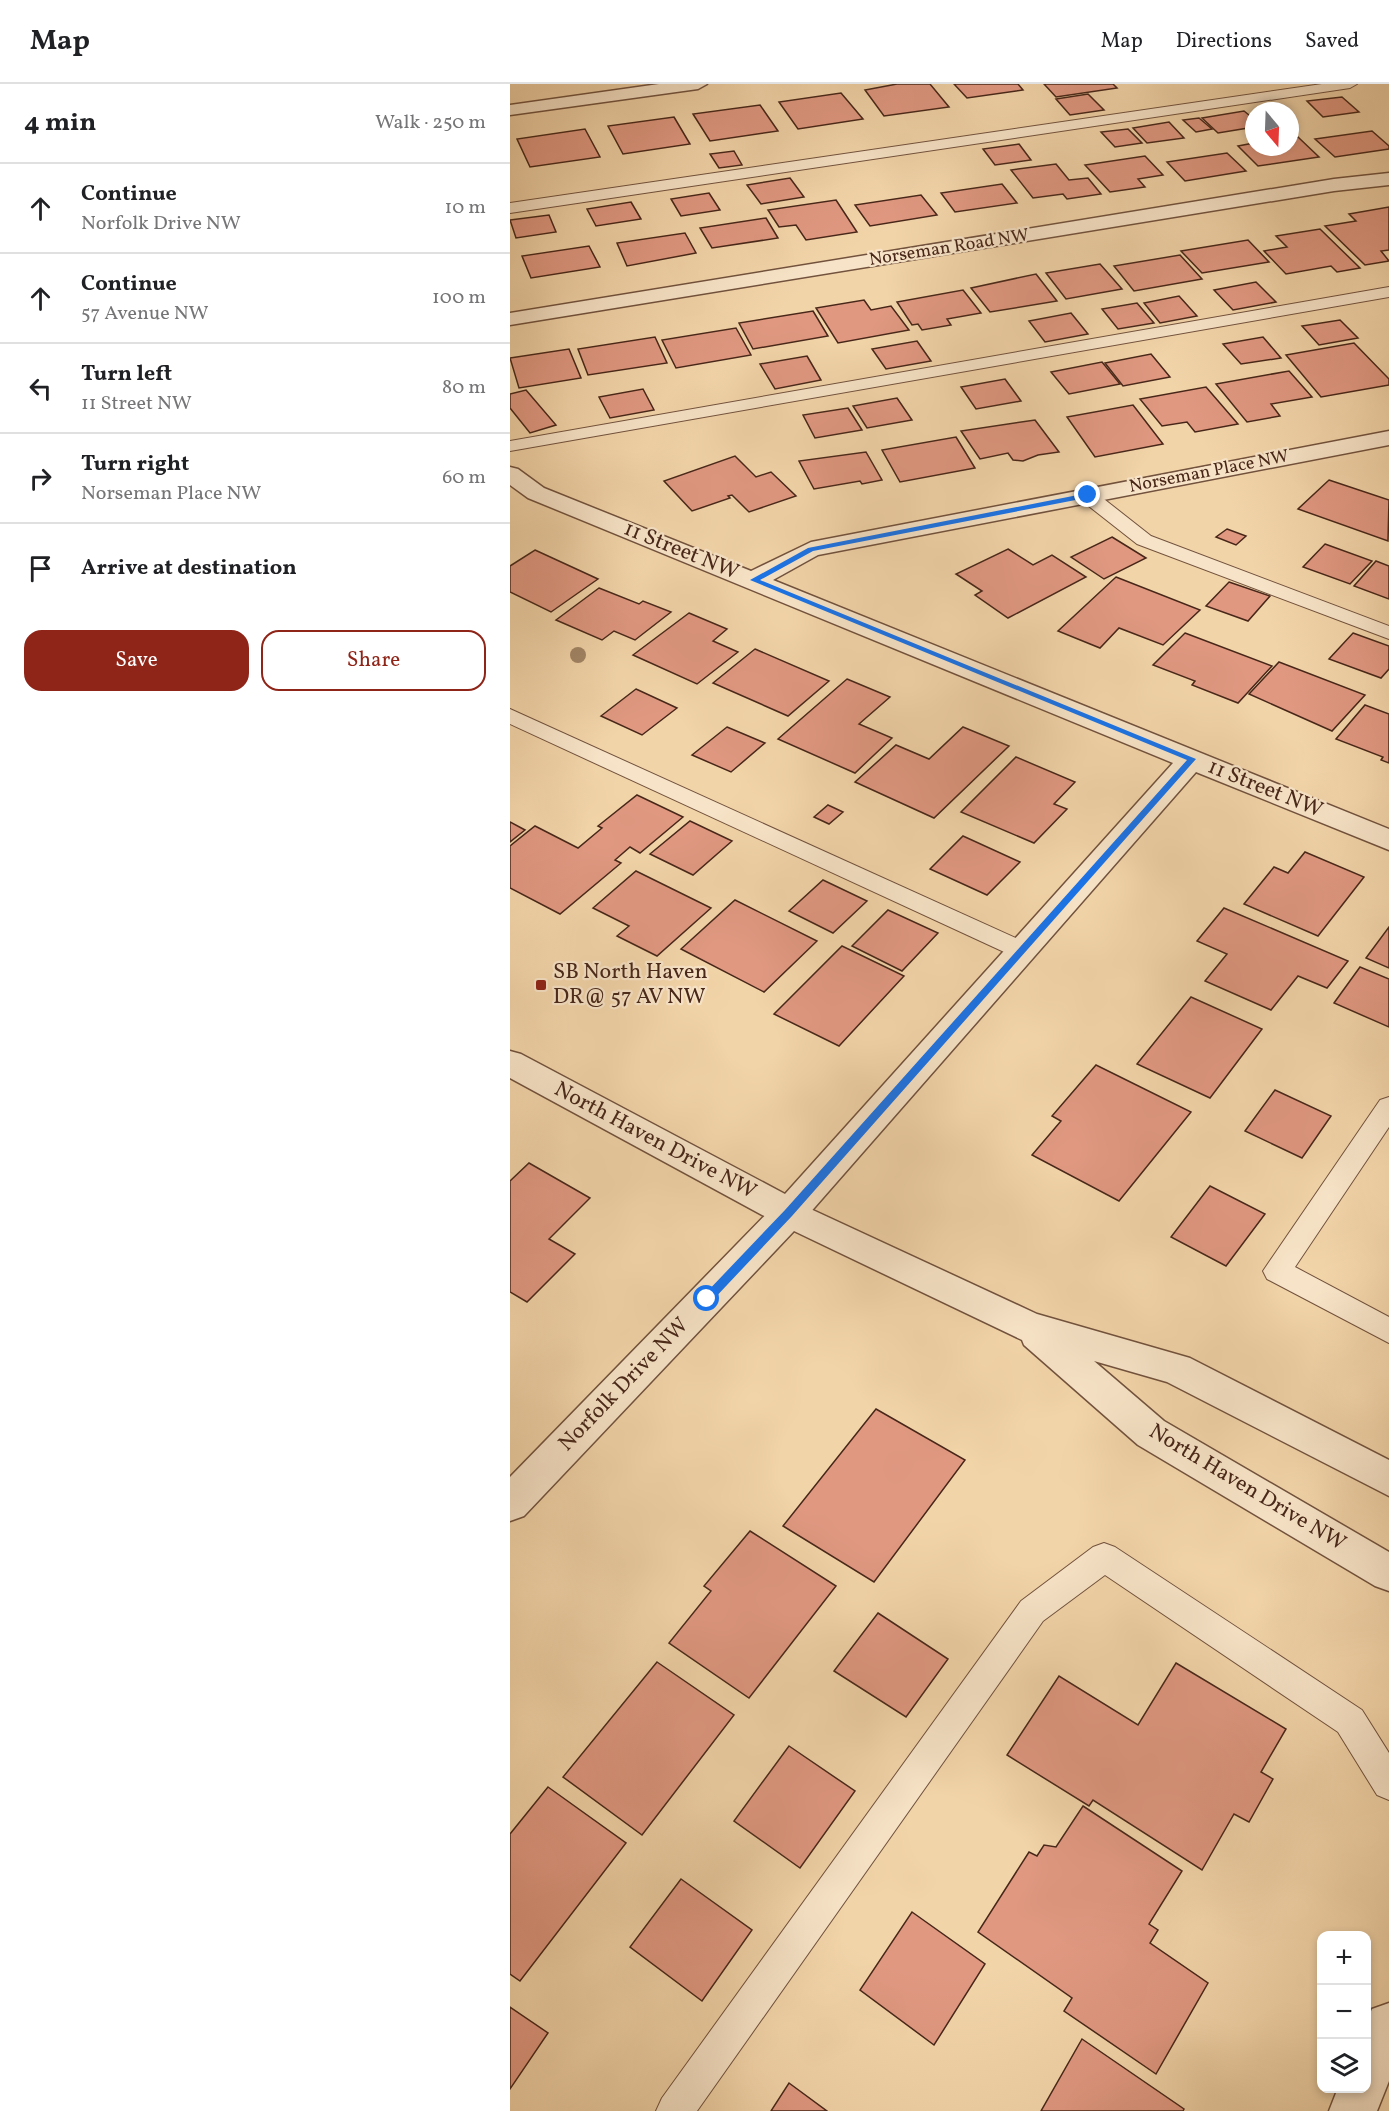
<!DOCTYPE html>
<meta charset="utf-8">
<style>
body{margin:0;font-family:Vollkorn,serif;background:#f6f6f6;color:#202124}
.controls{position:absolute;right:18px;bottom:18px;display:grid;overflow:hidden;border-radius:12px;box-shadow:0 3px 9px #0003}
.controls button{width:54px;height:54px;display:grid;place-items:center;padding:0;border:0;border-bottom:2px solid #e0e0e0;background:#fff;color:#202124;font:30px sans-serif}
.compass{position:absolute;left:735px;top:18px;width:54px;height:54px;border-radius:50%;background:#fff;box-shadow:0 3px 9px #0003;rotate:161deg}
.stop{position:absolute;width:18px;height:18px;margin:-14px;border:4px solid #1a73e8;border-radius:50%;background:#fff}
.stop.end{background:#1a73e8;border-color:#fff;box-shadow:0 2px 6px #0008}
.list{margin:0;padding:0;list-style:none}
h2{display:flex;justify-content:space-between;align-items:center;height:78px;margin:0;padding:0 24px;font-size:26px}
h2 small{font-size:20px;font-weight:400;color:#757577}
.list li{display:grid;grid-template-columns:39px 1fr auto;gap:18px;align-items:center;box-sizing:border-box;height:90px;padding:0 24px;border-top:2px solid #e0e0e0}
.list b{display:block;font-size:22px;white-space:nowrap}
.list p{margin:0;font-size:20px;white-space:nowrap;color:#757577}
.list em{font-size:20px;font-style:normal;color:#757577}
.actions{display:flex;gap:12px;padding:18px 24px}
.actions a{flex:1;padding:14px 0;border:2px solid #8f2418;border-radius:18px;text-align:center;font-size:21px;color:#8f2418}
.actions .main{background:#8f2418;color:#fff}
.icon{flex:none;width:33px;height:33px;fill:none;stroke:currentColor;stroke-width:2;stroke-linecap:round;stroke-linejoin:round}
.map{position:relative;flex:none;width:879px;height:2027px;overflow:hidden}
header{display:flex;align-items:center;gap:36px;box-sizing:border-box;height:84px;padding:0 30px;background:#fff;border-bottom:2px solid #e0e0e0}
header strong{font-size:28px}
nav{display:flex;gap:33px;margin-inline-start:auto;font-size:21px}
main{display:flex}
aside{flex:1;background:#fff}
.map>svg:first-child{display:block}
.building{fill:#e09881;stroke:#482719;stroke-width:1.5}
.lines{fill:none;stroke-linecap:round;stroke-linejoin:round}
.service-casing{stroke:#72523d;stroke-width:2}
.minor-casing{stroke:#72523d;stroke-width:3}
.tertiary-casing{stroke:#72523d;stroke-width:3}
.service{fill:#f7e3c7;fill-rule:evenodd}
.minor{fill:#f7e3c7;fill-rule:evenodd}
.tertiary{fill:#f7e3c7;fill-rule:evenodd}
.tree{fill:#a18566}
.route{fill:#1a73e8}
.poi-dot{fill:#8f2418;stroke:#f7e3c7;stroke-width:2}
.labels{text-anchor:middle;dominant-baseline:central;stroke-width:4.5;stroke-linejoin:round;paint-order:stroke}
.far-street-label{font-size:18px;fill:#482719;stroke:#f7e3c7}
.street-label{font-size:22px;fill:#482719;stroke:#f7e3c7}
.poi-label{font-size:22px;fill:#482719;stroke:#f7e3c7;text-anchor:start}
</style>
<header>
<strong>Map</strong>
<nav><a>Map</a><a>Directions</a><a>Saved</a></nav>
</header>
<main>
<aside>
<h2>4 min<small>Walk · 250 m</small></h2>
<ul class="list">
<li><svg class="icon" aria-label="ahead" viewBox="0 0 24 24"><path d="M12 20V5M6 11l6-6 6 6"/></svg><div><b>Continue</b><p>Norfolk Drive NW</p></div><em>10 m</em></li>
<li><svg class="icon" aria-label="ahead" viewBox="0 0 24 24"><path d="M12 20V5M6 11l6-6 6 6"/></svg><div><b>Continue</b><p>57 Avenue NW</p></div><em>100 m</em></li>
<li><svg class="icon" aria-label="left" viewBox="0 0 24 24"><path d="M17 20v-9H6M10 6l-5 5 5 5"/></svg><div><b>Turn left</b><p>11 Street NW</p></div><em>80 m</em></li>
<li><svg class="icon" aria-label="right" viewBox="0 0 24 24"><path d="M7 20v-9h11M14 6l5 5-5 5"/></svg><div><b>Turn right</b><p>Norseman Place NW</p></div><em>60 m</em></li>
<li><svg class="icon" aria-label="arrive" viewBox="0 0 24 24"><path d="M6 21V4h12l-3 4 3 4H6"/></svg><div><b>Arrive at destination</b></div></li>
</ul>
<div class="actions"><a class="main">Save</a><a>Share</a></div>
</aside>
<div class="map">
<svg width="879" height="2027" viewBox="0 0 879 2027">
<rect width="100%" height="100%" fill="#f2d4a9"/>
<filter id="stains"><feTurbulence type="fractalNoise" baseFrequency=".00333" numOctaves="4"/><feColorMatrix values="0 0 0 0 .2 0 0 0 0 .09 0 0 0 0 .02 0 0 0 .5 -.17"/></filter>
<radialGradient id="worn" r=".72"><stop offset=".6" stop-color="#630" stop-opacity="0"/><stop offset="1" stop-color="#630" stop-opacity=".3"/></radialGradient>
<!-- building -->
<g class="building">
<path d="M387,0h33l19,23 -65,9 -19,-26z"/>
<path d="M444,0h64l5,6 -56,8z"/>
<path d="M534,0h69l4,4 -61,9z"/>
<path d="M331,9l22,26 -65,10 -19,-27z"/>
<path d="M578,10l16,16 -34,5 -14,-16z"/>
<path d="M832,13l17,15 -36,5 -16,-16z"/>
<path d="M250,21l18,26 -68,10 -17,-27z"/>
<path d="M734,27l10,8v8l-36,6 -16,-15z"/>
<path d="M164,33l16,27 -67,10 -15,-28z"/>
<path d="M689,34l13,11 -16,3 -13,-12z"/>
<path d="M659,38l15,16 -37,5 -14,-15z"/>
<path d="M75,45l15,28 -70,10 -13,-28z"/>
<path d="M618,45l14,14 -27,4 -14,-15z"/>
<path d="M862,47l17,15v3l-54,8 -20,-18z"/>
<path d="M788,53l21,20 -61,9 -20,-20 16,-3v4h36v-9z"/>
<path d="M509,60l12,16 -36,5 -12,-16z"/>
<path d="M224,67l8,14 -23,3 -9,-14z"/>
<path d="M717,69l19,18 -61,10 -18,-19z"/>
<path d="M635,72l18,19 -25,4 7,8 -35,5 -25,-27z"/>
<path d="M546,80l13,16 19,-2 13,16 -34,5 -4,-5 -30,4 -22,-28z"/>
<path d="M280,94l14,19 -43,7 -14,-19z"/>
<path d="M492,100l15,19 -62,9 -14,-19z"/>
<path d="M199,109l11,17 -39,6 -10,-17z"/>
<path d="M411,111l16,20 -67,11 -15,-21z"/>
<path d="M326,116l21,32 -51,8 -10,-15 -17,2 -11,-17z"/>
<path d="M121,118l10,17 -45,7 -9,-17z"/>
<path d="M879,123v43l-8,1 8,10 -24,4 -40,-39 31,-5 -7,-7z"/>
<path d="M39,131l7,17 -40,6 -6,-18z"/>
<path d="M256,134l12,20 -66,10 -12,-20z"/>
<path d="M810,145l40,39 -23,4 -6,-6 -45,8 -22,-23 23,-4 -11,-11z"/>
<path d="M175,149l11,20 -69,13 -10,-23z"/>
<path d="M738,156l21,22 -67,11 -21,-22z"/>
<path d="M79,162l11,21 -69,11 -9,-22z"/>
<path d="M670,171l22,24 -68,12 -20,-25z"/>
<path d="M590,180l22,25 -56,10 -20,-26z"/>
<path d="M526,190l21,27 -67,11 -19,-24z"/>
<path d="M746,198l20,20 -43,8 -19,-20z"/>
<path d="M453,206l18,23 -34,6 4,6 -29,5 -4,-6 -6,1 -15,-23z"/>
<path d="M669,212l18,20 -37,7 -16,-20z"/>
<path d="M354,216l7,10 20,-4 18,24 -71,13 -22,-35z"/>
<path d="M627,219l17,20 -36,6 -16,-20z"/>
<path d="M303,227l15,25 -75,13 -14,-26z"/>
<path d="M561,229l17,21 -43,8 -16,-21z"/>
<path d="M830,236l18,18 -39,7 -17,-19z"/>
<path d="M226,244l15,27 -75,13 -14,-28z"/>
<path d="M145,253l12,26 -79,12 -10,-26z"/>
<path d="M753,253l18,21 -40,6 -18,-20z"/>
<path d="M407,257l14,20 -45,8 -14,-20z"/>
<path d="M844,259l35,36v6l-68,12 -35,-42z"/>
<path d="M59,265l12,29 -62,10 -9,-30z"/>
<path d="M641,270l19,23 -47,9 -18,-23z"/>
<path d="M297,272l14,24 -46,9 -15,-25z"/>
<path d="M592,278l18,22 -51,10 -18,-22z"/>
<path d="M779,287l23,26 -41,7 9,12 -33,6 -31,-38z"/>
<path d="M495,295l16,22 -45,8 -15,-22z"/>
<path d="M696,303l32,37 -43,8 -8,-10 -25,4 -22,-27z"/>
<path d="M133,305l11,21 -44,8 -11,-21z"/>
<path d="M16,306l30,35 -26,8 -20,-25v-14z"/>
<path d="M387,314l15,22 -45,8 -14,-22z"/>
<path d="M623,321l30,39 -68,13 -28,-40z"/>
<path d="M338,324l14,22 -47,8 -12,-23z"/>
<path d="M525,336l24,32 -21,3 -15,6 -10,-1 -5,-7 -28,6 -19,-28z"/>
<path d="M446,353l19,31 -75,14 -18,-32z"/>
<path d="M356,368l16,28 -20,4 -2,-3 -46,8 -15,-28z"/>
<path d="M225,372l21,21 15,-5 25,24 -47,16 -17,-17 -4,1 2,2 -38,13 -28,-30z"/>
<path d="M819,396l60,20 -1,41 -90,-32z"/>
<path d="M717,445l19,7 -10,9 -20,-8z"/>
<path d="M602,453l34,21 -42,21 -33,-22z"/>
<path d="M815,460l47,17 -22,23 -47,-17z"/>
<path d="M498,465l25,16 19,-10 34,22 -78,41 -33,-23 7,-4 -26,-17z"/>
<path d="M25,466l63,29 -47,33 -41,-20v-26z"/>
<path d="M866,477l13,5v33l-35,-13z"/>
<path d="M606,493l84,33 -37,35 -44,-17 -19,20 -42,-17z"/>
<path d="M719,498l41,14 -22,25 -42,-15z"/>
<path d="M89,504l40,16 4,-3 28,11 -36,28 -21,-9 -12,9 -46,-20z"/>
<path d="M179,529l38,16 -14,12 25,11 -41,32 -64,-29z"/>
<path d="M675,549l87,33 -34,37 -46,-18 3,-4 -42,-16z"/>
<path d="M843,549l36,13v23l-8,9 -52,-19z"/>
<path d="M245,565l74,32 -41,35 -75,-33z"/>
<path d="M769,578l86,33 -33,36 -83,-37z"/>
<path d="M337,595l43,18 -31,27 33,14 -37,35 -77,-34z"/>
<path d="M126,605l41,19 -35,27 -41,-19z"/>
<path d="M855,621l24,9v49l-8,-3 2,-3 -47,-18z"/>
<path d="M217,643l38,16 -34,29 -39,-17z"/>
<path d="M453,643l46,19 -75,72 -79,-36 41,-37 33,14z"/>
<path d="M506,673l59,25 -21,22 13,5 -33,34 -73,-31z"/>
<path d="M127,711l46,22 -43,36 -10,-6 -15,13 6,3 -61,51 -50,-26v-42l25,-20 43,22 24,-20 -4,-2z"/>
<path d="M318,721l15,7 -14,12 -15,-7z"/>
<path d="M180,737l42,20 -39,34 -43,-21z"/>
<path d="M0,738l15,8 -15,12z"/>
<path d="M453,752l57,26 -33,33 -57,-26z"/>
<path d="M795,768l59,25 -46,59 -74,-32 30,-37 14,6z"/>
<path d="M126,787l75,37 -54,48 -40,-20 12,-10 -36,-18z"/>
<path d="M313,796l44,21 -34,32 -44,-22z"/>
<path d="M225,816l82,41 -53,51 -83,-43z"/>
<path d="M714,824l124,53 -21,27 -29,-12 -27,34 -66,-29 22,-27 -30,-13z"/>
<path d="M378,826l50,23 -36,38 -50,-25z"/>
<path d="M879,843v41l-23,-10z"/>
<path d="M332,862l62,30 -65,70 -65,-32z"/>
<path d="M850,883l29,12v48l-55,-24z"/>
<path d="M681,913l71,32 -52,69 -73,-34z"/>
<path d="M586,981l95,47 -72,89 -87,-46 29,-34 -9,-5z"/>
<path d="M765,1006l56,26 -29,42 -57,-27z"/>
<path d="M19,1079l61,35 -41,41 26,15 -48,48 -17,-10v-111z"/>
<path d="M700,1102l55,28 -39,52 -55,-29z"/>
<path d="M366,1325l89,51 -91,122 -91,-56z"/>
<path d="M240,1447l86,55 -87,112 -80,-55 42,-52 -7,-5z"/>
<path d="M368,1529l70,46 -42,58 -72,-46z"/>
<path d="M147,1578l77,53 -92,120 -79,-58z"/>
<path d="M666,1579l110,66 -25,43 12,7 -24,43 -15,-8 -32,56 -109,-70 -4,6 -82,-51 52,-79 79,49z"/>
<path d="M279,1662l66,45 -55,77 -66,-47z"/>
<path d="M38,1703l78,56 -106,138 -10,-7v-140z"/>
<path d="M573,1722l99,65 -33,53 9,6 -8,13 58,40 -52,91 -92,-63 8,-13 -94,-66 51,-80 8,4 7,-11 12,2z"/>
<path d="M171,1795l71,51 -50,71 -72,-54z"/>
<path d="M402,1828l73,52 -51,81 -74,-55z"/>
<path d="M0,1923l38,26 -38,56z"/>
<path d="M572,1955l102,70 -1,2h-142z"/>
<path d="M279,1999l38,28h-56z"/>
</g>
<g class="lines">
<defs>
<g id="service">
<path d="M812,0h35l-7,4 -840,125v-10z"/>
<path d="M879,203v10l-879,154v-10z"/>
<path d="M578,406l7,2 56,44 238,90v13l-252,-95 -56,-44 -2,-4z"/>
<path d="M0,625l521,236 4,6 -4,6 -8,2 -8,-2 -505,-233z"/>
<path d="M879,1013v30l-94,140 94,50v26l-122,-64 -4,-8 117,-171z"/>
<path d="M594,1459l11,4 247,163 27,43v47l-12,-5 -39,-63 -233,-157 -62,46 -346,490h-41l6,-13 359,-497 72,-54z"/>
</g>
<g id="minor">
<path d="M149,0h48l-9,5 -188,26v-10z"/>
<path d="M879,89v12l-55,6 -824,134v-12l824,-134z"/>
<path d="M879,347v14l-571,110 -45,25 616,249v21l-193,-78 -395,451 -12,4 -12,-4 -267,-145v-27l11,3 264,140 388,-431 -645,-265 -18,-13v-18l8,2 26,19 207,83 60,-29z"/>
<path d="M879,1919v78l-12,30h-48l9,-23h28v-65l6,-14z"/>
</g>
<path id="tertiary" d="M279,1115l248,115 153,44 199,102v36l-222,-114 -73,-21 70,60 225,131v39l-14,-5 -237,-141 -114,-100 -2,-5 -228,-109 -270,285 -14,5v-44l267,-274z"/>
</defs>
<!-- service casing -->
<use href="#service" class="service-casing"/>
<!-- minor casing -->
<use href="#minor" class="minor-casing"/>
<!-- tertiary casing -->
<use href="#tertiary" class="tertiary-casing"/>
<!-- service -->
<use href="#service" class="service"/>
<!-- minor -->
<use href="#minor" class="minor"/>
<!-- tertiary -->
<use href="#tertiary" class="tertiary"/>
</g>
<!-- trees -->
<circle class="tree" cx="68" cy="571" r="8"/>
<!-- route -->
<path class="route" d="M578,409l3,4 -278,54 -53,29 436,179 -404,457 -81,86h-8v-6l82,-86 402,-450 -437,-180 58,-32z"/>
<!-- markers -->
<rect class="poi-dot" x="25" y="895" width="12" height="12" rx="3"/>
<g class="labels">
<!-- far-street labels -->
<g class="far-street-label">
<text transform="translate(439 164) rotate(-9)">Norseman Road NW</text>
<text transform="translate(699 388) rotate(-11)">Norseman Place NW</text>
</g>
<!-- street labels -->
<g class="street-label">
<text transform="translate(171 467) rotate(22)">11 Street NW</text>
<text transform="translate(755 705) rotate(22)">11 Street NW</text>
<text transform="translate(145 1057) rotate(28)">North Haven Drive NW</text>
<text transform="translate(114 1301) rotate(-46)">Norfolk Drive NW</text>
<text transform="translate(737 1404) rotate(31)">North Haven Drive NW</text>
</g>
<!-- poi labels -->
<g class="poi-label">
<text x="43" y="888">SB North Haven<tspan x="43" dy="25">DR@ 57 AV NW</tspan></text>
</g>
</g>
<rect width="100%" height="100%" filter="url(#stains)"/>
<rect width="100%" height="100%" fill="url(#worn)"/>
</svg>
<div class="controls">
<button>+</button>
<button>−</button>
<button><svg class="icon" aria-label="layers" viewBox="0 0 24 24"><path d="M12 4l9 5-9 5-9-5zM3 14l9 5 9-5"/></svg></button>
</div>
<svg class="compass" viewBox="-18 -18 36 36"><path d="M0-13l5 13h-10z" fill="#e53935"/><path d="M0 13l5-13h-10z" fill="#757577"/></svg>
<div class="stop" style="left:197px;top:1215px"></div>
<div class="stop end" style="left:578px;top:411px"></div>
</div>
</main>
